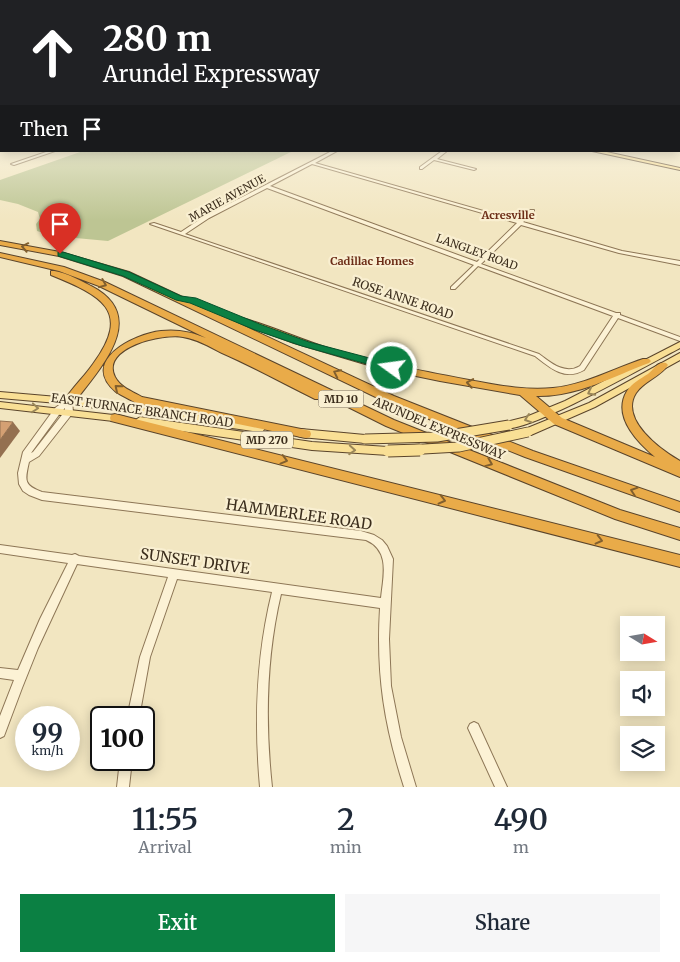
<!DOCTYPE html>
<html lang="en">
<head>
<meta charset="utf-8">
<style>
	body { margin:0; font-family:Merriweather,serif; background:#f6f6f7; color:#1f2937; height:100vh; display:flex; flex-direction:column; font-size:19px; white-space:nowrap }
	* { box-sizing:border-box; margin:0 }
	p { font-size:16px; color:#747a83 }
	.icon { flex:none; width:28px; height:28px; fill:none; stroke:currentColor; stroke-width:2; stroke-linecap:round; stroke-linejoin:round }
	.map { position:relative; height:787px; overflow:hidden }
	.panel { display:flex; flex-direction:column; background:#fff; flex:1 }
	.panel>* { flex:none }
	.top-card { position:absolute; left:0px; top:0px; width:680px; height:152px; box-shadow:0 2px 12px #0003; background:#202124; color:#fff; overflow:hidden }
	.needle { width:32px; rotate:101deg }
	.buttons { position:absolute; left:620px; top:616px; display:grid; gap:10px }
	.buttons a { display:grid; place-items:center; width:45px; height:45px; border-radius:0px; background:#fff; box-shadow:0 2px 12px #0003; font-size:25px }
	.speed { position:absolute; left:15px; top:706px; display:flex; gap:10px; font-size:25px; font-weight:700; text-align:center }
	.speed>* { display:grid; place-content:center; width:65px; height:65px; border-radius:50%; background:#fff; box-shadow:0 2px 12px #0003; line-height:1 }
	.speed small { font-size:12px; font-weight:400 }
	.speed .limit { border:2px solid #111; border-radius:8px; background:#fff; color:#111 }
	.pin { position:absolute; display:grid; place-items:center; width:42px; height:42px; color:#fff; margin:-51px -21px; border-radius:50% 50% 50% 0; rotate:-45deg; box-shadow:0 0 5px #0007 }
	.pin .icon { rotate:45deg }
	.me { position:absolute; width:55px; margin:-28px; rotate:284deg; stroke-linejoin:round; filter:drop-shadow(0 0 4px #0008) }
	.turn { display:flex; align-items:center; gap:18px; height:105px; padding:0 20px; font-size:22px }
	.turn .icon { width:65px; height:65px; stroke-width:2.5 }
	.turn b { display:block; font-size:35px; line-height:42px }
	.then { display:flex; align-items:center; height:48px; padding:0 20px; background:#0003; gap:10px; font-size:19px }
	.eta { display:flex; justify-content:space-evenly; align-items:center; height:85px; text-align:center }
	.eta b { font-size:30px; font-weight:600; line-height:35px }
	.button { display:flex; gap:10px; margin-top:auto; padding:10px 20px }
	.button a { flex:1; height:58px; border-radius:0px; background:#0b8043; color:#fff; font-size:20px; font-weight:600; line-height:58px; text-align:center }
	.button a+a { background:#f6f6f7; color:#1f2937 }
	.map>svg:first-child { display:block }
	.cemetery { fill:#bdc593 }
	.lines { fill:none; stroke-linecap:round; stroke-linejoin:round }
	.minor-casing { stroke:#8d7656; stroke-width:2 }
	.major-casing { stroke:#5a442b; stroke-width:2 }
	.highway-casing { stroke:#5a442b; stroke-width:2 }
	.minor { fill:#fcf2d5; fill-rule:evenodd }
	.major { fill:#f9df95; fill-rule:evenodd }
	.highway { fill:#e9ab49; fill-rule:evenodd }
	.major-bridge-far1-casing { stroke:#5a442b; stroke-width:11; stroke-linecap:butt }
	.major-bridge-casing { stroke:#5a442b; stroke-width:13; stroke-linecap:butt }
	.major-bridge-far1 { stroke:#f9df95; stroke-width:9 }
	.major-bridge { stroke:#f9df95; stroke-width:11 }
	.shaded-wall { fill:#947050 }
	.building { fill:#d4a073; stroke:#947050 }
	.oneway { stroke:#815f2e }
	.oneway2 { stroke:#9a8658 }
	.route { fill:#0b8043; stroke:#07532c }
	.labels { text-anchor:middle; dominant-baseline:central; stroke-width:4.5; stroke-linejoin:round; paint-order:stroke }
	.far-street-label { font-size:11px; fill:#3b2d1c; stroke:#f9efd1 }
	.far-neighbourhood-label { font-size:11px; font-weight:bold; fill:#6c2d17; stroke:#f9efd1 }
	.shield { fill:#f9efd1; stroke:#746752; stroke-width:1 }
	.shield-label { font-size:11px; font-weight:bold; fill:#3b2d1c }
	.street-label { font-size:12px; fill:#3b2d1c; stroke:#f9efd1 }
	.near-street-label { font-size:15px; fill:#3b2d1c; stroke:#f9efd1 }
</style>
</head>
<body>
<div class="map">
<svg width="680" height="787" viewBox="0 0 680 787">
	<rect width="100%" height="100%" fill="#f2e6c1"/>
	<path class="cemetery" d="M83 151H293L108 241 54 236 37 231 36 224 40 219 38 212 18 204 0 200V180Z"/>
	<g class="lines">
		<g class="minor-casing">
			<path id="minor" d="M0 133H1V135H0Z
				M49 151H55L14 165 11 164Z
				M332 151H337L315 163 519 221 530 210H534V212L523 222 622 251 680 261V265L619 253 521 225 481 264 616 313H620V315L680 337V341L618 318 584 370C565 381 550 368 535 356L150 224 154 223 181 232 205 216ZM312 164 517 223 477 262 270 186ZM267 188 474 265 451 287V289H455L478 266 613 316 580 366C565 375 551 363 539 354L185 234 209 218Z
				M442 151H447L437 159 476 169 474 170 434 160 422 169H420V167Z
				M69 398 72 401 73 412 72 414 39 456 29 462C25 480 23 485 42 492L361 531 374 535 382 540 387 546 393 559 389 639 391 686 401 737 416 787H404C384 725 376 674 380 608L281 594C266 658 265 722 272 787H260C254 721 256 657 272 592L177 579 150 657 139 718H127L140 657 168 577 77 564 38 648 22 688 4 736 0 738V716L14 680 0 678V668L18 670 40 619 68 563 0 553V545L72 555 75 554 79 556 381 598C383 577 391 551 366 540L42 500 29 495 23 491 19 484 18 473 23 452 55 408ZM65 408V411L33 452 31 453 61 412Z
				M474 722 478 724 507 787H495L468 728 470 724Z
				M120 760H132L129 787H117Z"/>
		</g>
		<g class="major-casing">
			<path id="major" d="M679 145H680V147H679Z
				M592 151H602L680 168V170Z
				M680 342V348C653 362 528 433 506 428L504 425 506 422 526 417 565 401Z
				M680 353V360L595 407 531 435H525L523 432 525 429 589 403Z
				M0 392 69 398 260 424 263 425 265 428 263 431 260 432 69 404 0 398Z
				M0 402 122 416 125 417 127 419 125 421 122 422 0 408Z
				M140 417 312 442 388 447 391 448 393 451 391 454 388 455 312 450 140 425 137 423 135 421 137 419Z
				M301 429 365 435 368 436 370 439 368 442 365 443 301 437 298 436 296 433 298 430Z"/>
		</g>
		<g class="highway-casing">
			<path id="highway" d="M0 241 60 252 129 272 394 396 533 451 680 502V512L525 457 386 402 123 276 59 256 0 245Z
				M0 253 64 267 105 282 394 420 620 510 680 528V540L615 519 386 426 324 395 323 399H315C284 384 254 367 222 353 210 347 197 339 183 337 164 333 100 347 115 377 120 387 133 392 142 397L306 430 310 431 311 434 310 437 306 438 136 403C130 399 122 396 116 392 79 361 134 334 161 331 177 329 192 332 206 338L99 286 59 271 0 257Z
				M51 271C61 270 82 281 91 286 151 317 99 369 73 404L69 405 64 401C72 388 84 377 93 364 133 310 100 295 51 275Z
				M242 318C271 326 299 339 328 348 375 362 422 371 469 380 497 385 525 391 553 388 584 385 613 369 643 359H649L651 361 649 363C612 377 576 397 536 396L562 418 655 457C637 442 612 416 627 391 632 383 640 379 648 374 654 369 658 361 666 363L668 365C660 377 644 381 636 393 619 420 661 450 680 461V477L554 424 520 395 440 381 382 369 294 343 239 323 238 321 239 319Z
				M115 414 680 555V567L111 421 110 418 111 415Z"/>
		</g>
		<use href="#minor" class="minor"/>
		<use href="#major" class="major"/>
		<use href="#highway" class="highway"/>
		<g class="major-bridge-far1-casing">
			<path id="major-bridge-far1" d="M365 439 437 437 509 425
				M388 451 459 447 528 432"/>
		</g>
		<g class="major-bridge-casing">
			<path id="major-bridge" d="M388 451 420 450"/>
		</g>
		<use href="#major-bridge-far1" class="major-bridge-far1"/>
		<use href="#major-bridge" class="major-bridge"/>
	</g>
	<path class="shaded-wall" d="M13 422 20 431 0 458V440Z"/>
	<path class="building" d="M0 421 13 422 0 440Z"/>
	<defs><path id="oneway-chevron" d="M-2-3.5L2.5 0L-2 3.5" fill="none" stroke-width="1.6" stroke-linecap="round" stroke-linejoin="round" transform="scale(1.25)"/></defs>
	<g class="oneway">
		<use href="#oneway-chevron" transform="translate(25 247) rotate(-169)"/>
		<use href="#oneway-chevron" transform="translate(103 284) rotate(22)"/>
		<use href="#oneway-chevron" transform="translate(337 373) rotate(-154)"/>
		<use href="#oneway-chevron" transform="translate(470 383) rotate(-170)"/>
		<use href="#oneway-chevron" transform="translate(118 388) rotate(-140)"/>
		<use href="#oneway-chevron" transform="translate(284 460) rotate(15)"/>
		<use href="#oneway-chevron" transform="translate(489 463) rotate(22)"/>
		<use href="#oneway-chevron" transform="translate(634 491) rotate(-161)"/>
		<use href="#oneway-chevron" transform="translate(442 500) rotate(14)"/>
		<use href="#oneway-chevron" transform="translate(599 540) rotate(14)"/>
	</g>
	<g class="oneway2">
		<use href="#oneway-chevron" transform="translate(591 392) rotate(153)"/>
		<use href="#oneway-chevron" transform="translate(35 408) rotate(5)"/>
		<use href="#oneway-chevron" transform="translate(528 419) rotate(161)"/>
		<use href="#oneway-chevron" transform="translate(352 450) rotate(4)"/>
	</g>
	<linearGradient id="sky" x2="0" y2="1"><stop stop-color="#8dbad6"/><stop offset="0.5" stop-color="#f9f4e3"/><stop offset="1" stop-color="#f9f4e3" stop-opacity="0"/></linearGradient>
	<rect width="680" height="220" fill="url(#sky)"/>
	<path class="route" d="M58 252H63L129 272 181 296 196 298 262 325 309 342 396 365 397 368 392 371 302 346 255 330 190 303 176 300 123 276 58 256Z"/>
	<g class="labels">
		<g class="far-street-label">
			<text transform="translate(227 198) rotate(-29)">MARIE AVENUE</text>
			<text transform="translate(477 252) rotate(20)">LANGLEY ROAD</text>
		</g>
		<g class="far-neighbourhood-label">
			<text x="508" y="215">Acresville</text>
			<text x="372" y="261">Cadillac Homes</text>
		</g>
		<g class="shield">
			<rect x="318.5" y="390.5" width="45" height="17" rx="4"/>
			<rect x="241" y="431.5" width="52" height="17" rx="4"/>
		</g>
		<g class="shield-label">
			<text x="341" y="399">MD 10</text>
			<text x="267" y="440">MD 270</text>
		</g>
		<g class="street-label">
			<text transform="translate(403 298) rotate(19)">ROSE ANNE ROAD</text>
			<text transform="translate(142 410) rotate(8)">EAST FURNACE BRANCH ROAD</text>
			<text transform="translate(439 428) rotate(23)">ARUNDEL EXPRESSWAY</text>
		</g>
		<g class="near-street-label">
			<text transform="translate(299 514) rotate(8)">HAMMERLEE ROAD</text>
			<text transform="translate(195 561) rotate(8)">SUNSET DRIVE</text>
		</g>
	</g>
</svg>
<div class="buttons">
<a><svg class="needle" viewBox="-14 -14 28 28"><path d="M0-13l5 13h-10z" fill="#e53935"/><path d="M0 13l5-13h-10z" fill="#747a83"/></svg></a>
<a><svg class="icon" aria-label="sound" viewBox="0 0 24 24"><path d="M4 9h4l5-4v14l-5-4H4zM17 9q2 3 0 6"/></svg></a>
<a><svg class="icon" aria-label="layers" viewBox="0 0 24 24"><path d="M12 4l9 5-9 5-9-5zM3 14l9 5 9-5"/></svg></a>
</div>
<div class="speed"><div>99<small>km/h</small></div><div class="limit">100</div></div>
<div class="pin" style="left:60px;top:254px;background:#d93025"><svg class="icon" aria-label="arrive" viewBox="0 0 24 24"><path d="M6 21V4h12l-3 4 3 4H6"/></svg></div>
<svg class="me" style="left:392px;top:368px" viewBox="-20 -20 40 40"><circle r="17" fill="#0b8043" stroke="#fff" stroke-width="3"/><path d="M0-11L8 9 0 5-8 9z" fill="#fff"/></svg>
<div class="top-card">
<div class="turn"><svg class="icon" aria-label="ahead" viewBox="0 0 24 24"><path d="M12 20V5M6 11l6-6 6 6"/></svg><div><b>280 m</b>Arundel Expressway</div></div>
<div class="then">Then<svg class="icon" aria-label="arrive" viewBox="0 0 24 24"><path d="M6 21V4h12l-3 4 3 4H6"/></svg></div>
</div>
</div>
<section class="panel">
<div class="eta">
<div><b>11:55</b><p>Arrival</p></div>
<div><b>2</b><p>min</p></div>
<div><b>490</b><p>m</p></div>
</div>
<div class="button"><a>Exit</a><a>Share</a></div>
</section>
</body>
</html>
